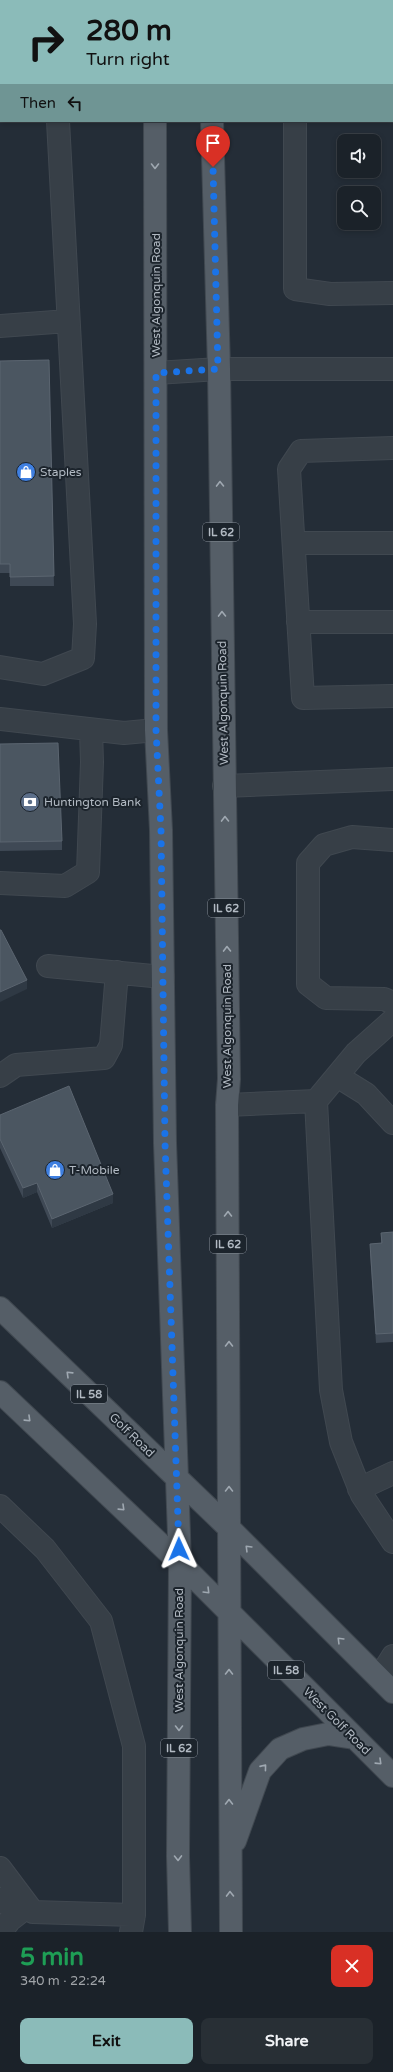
<!DOCTYPE html>
<html lang="en">
<head>
<meta charset="utf-8">
<style>
	body { margin:0; font-family:"Varela Round",sans-serif; background:#282f35; color:#f1f3f6; height:100vh; display:flex; flex-direction:column; font-size:15px; white-space:nowrap }
	* { box-sizing:border-box; margin:0 }
	p { font-size:13px; color:#a0a4a8 }
	.icon { flex:none; width:22px; height:22px; fill:none; stroke:currentColor; stroke-width:2; stroke-linecap:round; stroke-linejoin:round }
	.map { position:relative; height:1932px; overflow:hidden }
	.drawer { display:flex; flex-direction:column; background:#1b2229; flex:1 }
	.drawer>* { flex:none }
	.guide { position:absolute; left:0px; top:0px; width:393px; height:122px; box-shadow:0 2px 6px #0003,0 0 0 1px #393f46; background:#8bbbb9; color:#111; overflow:hidden }
	.tools { position:absolute; left:337px; top:134px; display:grid; gap:8px }
	.tools a { display:grid; place-items:center; width:44px; height:44px; border-radius:8px; background:#1b2229; box-shadow:0 2px 6px #0003,0 0 0 1px #393f46; font-size:20px }
	.pin { position:absolute; display:grid; place-items:center; width:34px; height:34px; color:#fff; margin:-41px -17px; border-radius:50% 50% 50% 0; rotate:-45deg; box-shadow:0 0 4px #0007 }
	.pin .icon { rotate:45deg }
	.me { position:absolute; width:44px; margin:-22px; rotate:359deg; stroke-linejoin:round; filter:drop-shadow(0 0 3px #0008) }
	.turn { display:flex; align-items:center; gap:14px; height:84px; padding:0 20px; font-size:18px }
	.turn .icon { width:52px; height:52px; stroke-width:2.5 }
	.turn b { display:block; font-size:28px; line-height:34px }
	.then { display:flex; align-items:center; height:38px; padding:0 20px; background:#0003; gap:8px; font-size:15px }
	.round { display:grid; place-items:center; flex:none; width:42px; height:42px; border-radius:8px; background:#282f35 }
	.headline { display:flex; align-items:center; justify-content:space-between; height:68px; padding:0 20px }
	h1 { font-size:24px; font-weight:700; line-height:30px; color:#1e9e55 }
	.button { display:flex; gap:8px; margin-top:auto; padding:8px 20px }
	.button a { flex:1; height:46px; border-radius:8px; background:#8bbbb9; color:#111; font-size:16px; font-weight:700; line-height:46px; text-align:center }
	.button a+a { background:#282f35; color:#f1f3f6 }
	.map>svg:first-child { display:block }
	.lines { fill:none; stroke-linecap:round; stroke-linejoin:round }
	.minor-casing { stroke:#404850; stroke-width:24 }
	.major-casing { stroke:#404850; stroke-width:24 }
	.minor { stroke:#373f47; stroke-width:22 }
	.major { stroke:#555e67; stroke-width:22 }
	.wall { fill:#3f4955 }
	.shaded-wall { fill:#2f3944 }
	.building { fill:#4b5661; stroke:#5b6570 }
	.oneway { stroke:#9fa8b1 }
	.route { stroke:#1a73e8; stroke-width:7; stroke-dasharray:0 12.6 }
	.labels { text-anchor:middle; dominant-baseline:central; stroke-width:4; stroke-linejoin:round; paint-order:stroke }
	.shield { fill:#1c242c; stroke:#858d96; stroke-width:1 }
	.shield-label { font-size:11px; font-weight:bold; fill:#b2bac3 }
	.street-label { font-size:12px; fill:#b2bac3; stroke:#1c242c }
	.poi-label { font-size:12px; fill:#b2bac3; stroke:#1c242c; text-anchor:start }
</style>
</head>
<body>
<div class="map">
<svg width="393" height="1932" viewBox="0 0 393 1932">
	<rect width="100%" height="100%" fill="#242d37"/>
	<g class="lines">
		<g class="minor-casing">
			<path id="minor" d="M82 0V1
				M294 0V1
				M0 89H1
				M295 121V289L330 294 393 293
				M0 326 68 321
				M156 373 219 369H393
				M393 448 301 451 289 469 303 698 393 696
				M294 543H393
				M298 622H393
				M0 667 43 674 83 658 85 624 58 121
				M0 719 124 733 156 730
				M224 786 393 779
				M393 840 352 837 324 845 308 863V984L326 998 384 999 393 1003
				M0 883 65 886 88 872 92 762 91 730
				M48 966 163 977
				M0 1076 16 1065 104 1058 111 1045 117 972
				M337 1076 366 1094 393 1123
				M316 1101 331 1390 341 1442 362 1495 393 1542
				M227 1105 316 1101 356 1053 393 1020
				M359 1489 393 1473
				M0 1506 45 1549 101 1621 134 1746V1915L131 1932
				M379 1678 393 1656
				M0 1868 33 1912 134 1915
				M0 1902 16 1890
				M1 1932 10 1920 28 1906"/>
		</g>
		<g class="major-casing">
			<path id="major" d="M154 0V1
				M208 0V1
				M155 121 156 730 161 830 165 1143 180 1563 178 1856 180 1932
				M212 121 219 369 229 1079 227 1105 231 1932
				M0 1308 229 1528 393 1692
				M0 1392 180 1563 393 1776
				M235 1841 260 1771 280 1749 303 1739 328 1734 354 1738"/>
		</g>
		<use href="#minor" class="minor"/>
		<use href="#major" class="major"/>
	</g>
	<path class="wall" d="M0 0 1 1V27H0Z
		M49 360 54 586H10V573H0V361Z
		M0 744 62 841V850L0 851Z
		M0 1115 113 1203 52 1228 37 1192 23 1198 0 1148Z
		M393 1232V1342L376 1343 370 1253V1244L381 1243V1233Z"/>
	<path class="shaded-wall" d="M27 980V989L0 1002V992Z
		M37 1183V1192L23 1198V1188Z
		M113 1194V1203L52 1228V1219Z"/>
	<path class="building" d="M0 0H34V1H1V18H0Z
		M49 360 54 576 10 577V564H0V361Z
		M58 743 62 841 0 842V744Z
		M0 930H1L27 980 0 992Z
		M69 1086 113 1194 52 1219 37 1183 23 1188 0 1139V1115Z
		M393 1232V1333L376 1334 370 1244 382 1243 381 1233Z"/>
	<defs><path id="oneway-chevron" d="M-2-3.5L2.5 0L-2 3.5" fill="none" stroke-width="1.6" stroke-linecap="round" stroke-linejoin="round"/></defs>
	<g class="oneway">
		<use href="#oneway-chevron" transform="translate(155 166) rotate(90)"/>
		<use href="#oneway-chevron" transform="translate(220 484) rotate(-91)"/>
		<use href="#oneway-chevron" transform="translate(222 614) rotate(-91)"/>
		<use href="#oneway-chevron" transform="translate(225 819) rotate(-91)"/>
		<use href="#oneway-chevron" transform="translate(227 949) rotate(-91)"/>
		<use href="#oneway-chevron" transform="translate(228 1214) rotate(-90)"/>
		<use href="#oneway-chevron" transform="translate(229 1344) rotate(-90)"/>
		<use href="#oneway-chevron" transform="translate(69 1374) rotate(-136)"/>
		<use href="#oneway-chevron" transform="translate(28 1419) rotate(44)"/>
		<use href="#oneway-chevron" transform="translate(229 1489) rotate(-90)"/>
		<use href="#oneway-chevron" transform="translate(122 1508) rotate(44)"/>
		<use href="#oneway-chevron" transform="translate(248 1548) rotate(-135)"/>
		<use href="#oneway-chevron" transform="translate(207 1591) rotate(45)"/>
		<use href="#oneway-chevron" transform="translate(340 1640) rotate(-135)"/>
		<use href="#oneway-chevron" transform="translate(229 1672) rotate(-90)"/>
		<use href="#oneway-chevron" transform="translate(179 1728) rotate(90)"/>
		<use href="#oneway-chevron" transform="translate(379 1762) rotate(44)"/>
		<use href="#oneway-chevron" transform="translate(264 1767) rotate(-51)"/>
		<use href="#oneway-chevron" transform="translate(229 1802) rotate(-90)"/>
		<use href="#oneway-chevron" transform="translate(178 1858) rotate(89)"/>
		<use href="#oneway-chevron" transform="translate(230 1894) rotate(-91)"/>
	</g>
	<g class="lines">
		<path class="route" d="M179 1549 165 1143 161 830 156 730V373L218 369 213 167"/>
	</g>
	<defs>
		<g id="shop-disc" transform="scale(1)"><circle r="9.5" fill="#3f7fe0" stroke="#1c242c"/><path d="M-5-2.5h2.3a2.7 3.5 0 0 1 5.4 0H5L5.5 6h-11ZM-1.5-2.5h3a1.5 2.3 0 0 0-3 0Z" fill="#fff"/></g>
		<g id="bank-disc" transform="scale(1)"><circle r="9.5" fill="#5c6f8a" stroke="#1c242c"/><path d="M-6-4H6V4H-6ZM0-2.3a2.3 2.3 0 1 0 0 4.6a2.3 2.3 0 1 0 0-4.6Z" fill="#fff"/></g>
	</defs>
	<g fill-rule="evenodd">
		<use href="#shop-disc" x="26" y="472"/>
		<use href="#bank-disc" x="30" y="802"/>
		<use href="#shop-disc" x="55" y="1170"/>
	</g>
	<g class="labels">
		<g class="shield">
			<rect x="203" y="523" width="36" height="18" rx="3"/>
			<rect x="208" y="899" width="36" height="18" rx="3"/>
			<rect x="210" y="1235" width="36" height="18" rx="3"/>
			<rect x="71" y="1385" width="36" height="18" rx="3"/>
			<rect x="268" y="1661" width="36" height="18" rx="3"/>
			<rect x="161" y="1739" width="36" height="18" rx="3"/>
		</g>
		<g class="shield-label">
			<text x="221" y="532">IL 62</text>
			<text x="226" y="908">IL 62</text>
			<text x="228" y="1244">IL 62</text>
			<text x="89" y="1394">IL 58</text>
			<text x="286" y="1670">IL 58</text>
			<text x="179" y="1748">IL 62</text>
		</g>
		<g class="street-label">
			<text transform="translate(156 295) rotate(-90)">West Algonquin Road</text>
			<text transform="translate(223 703) rotate(-91)">West Algonquin Road</text>
			<text transform="translate(227 1026) rotate(-90)">West Algonquin Road</text>
			<text transform="translate(132 1435) rotate(44)">Golf Road</text>
			<text transform="translate(179 1650) rotate(-90)">West Algonquin Road</text>
			<text transform="translate(337 1721) rotate(45)">West Golf Road</text>
		</g>
		<g class="poi-label">
			<text x="40" y="472">Staples</text>
			<text x="44" y="802">Huntington Bank</text>
			<text x="69" y="1170">T-Mobile</text>
		</g>
	</g>
</svg>
<div class="tools">
<a><svg class="icon" aria-label="sound" viewBox="0 0 24 24"><path d="M4 9h4l5-4v14l-5-4H4zM17 9q2 3 0 6"/></svg></a>
<a><svg class="icon" aria-label="search" viewBox="0 0 24 24"><circle cx="10" cy="10" r="6"/><path d="M15 15l6 6"/></svg></a>
</div>
<div class="pin" style="left:213px;top:167px;background:#d93025"><svg class="icon" aria-label="arrive" viewBox="0 0 24 24"><path d="M6 21V4h12l-3 4 3 4H6"/></svg></div>
<svg class="me" style="left:179px;top:1549px" viewBox="-20 -20 40 40"><path d="M0-17L14 15 0 8-14 15z" fill="#1a73e8" stroke="#fff" stroke-width="4"/></svg>
<div class="guide">
<div class="turn"><svg class="icon" aria-label="right" viewBox="0 0 24 24"><path d="M7 20v-9h11M14 6l5 5-5 5"/></svg><div><b>280 m</b>Turn right</div></div>
<div class="then">Then<svg class="icon" aria-label="left" viewBox="0 0 24 24"><path d="M17 20v-9H6M10 6l-5 5 5 5"/></svg></div>
</div>
</div>
<section class="drawer">
<div class="headline"><div><h1>5 min</h1><p>340 m · 22:24</p></div><a class="round" style="background:#d93025;color:#fff"><svg class="icon" aria-label="close" viewBox="0 0 24 24"><path d="M6 6l12 12M18 6L6 18"/></svg></a></div>
<div class="button"><a>Exit</a><a>Share</a></div>
</section>
</body>
</html>
